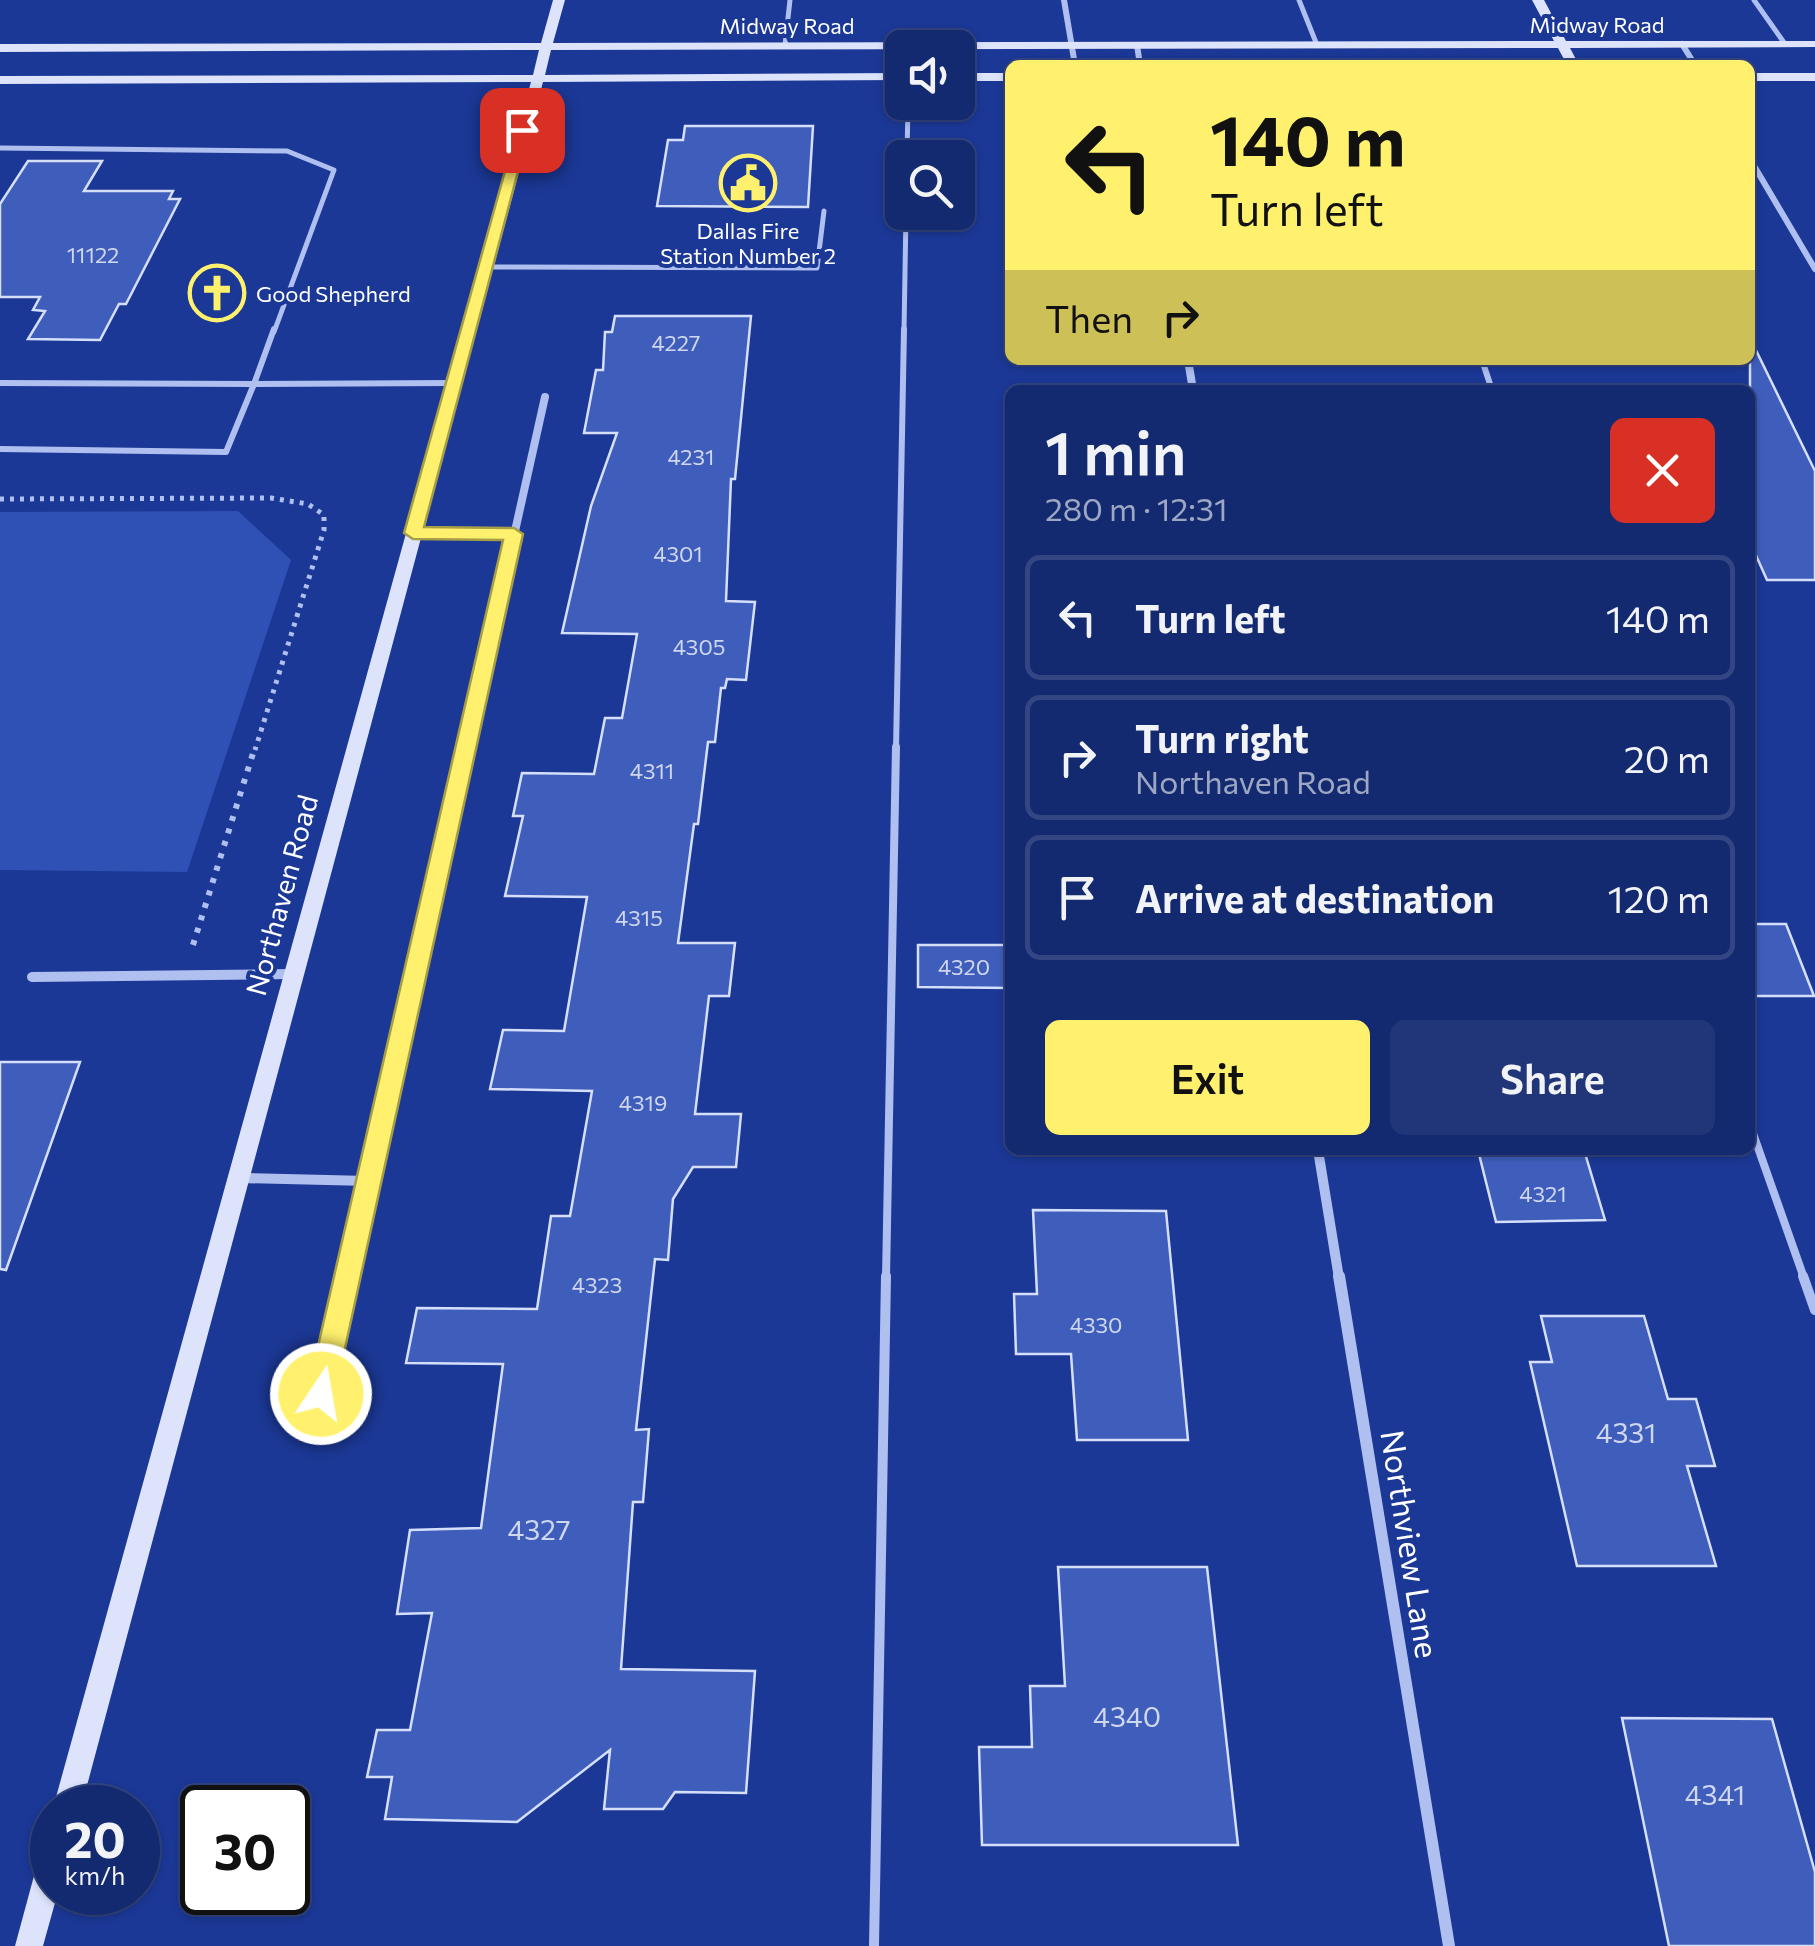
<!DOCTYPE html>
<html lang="en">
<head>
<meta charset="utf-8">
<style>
	body { margin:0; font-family:Commissioner,sans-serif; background:#213678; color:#f1f3f6; height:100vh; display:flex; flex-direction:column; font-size:38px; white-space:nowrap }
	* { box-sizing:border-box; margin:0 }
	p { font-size:32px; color:#9da7c3 }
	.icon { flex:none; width:55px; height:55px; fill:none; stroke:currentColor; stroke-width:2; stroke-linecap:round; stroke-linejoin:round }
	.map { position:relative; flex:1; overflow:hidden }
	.drawer { position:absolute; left:1005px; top:385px; width:750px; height:770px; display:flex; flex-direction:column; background:#142a70; border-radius:15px; box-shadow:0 2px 8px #0004,0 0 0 2px #334683 }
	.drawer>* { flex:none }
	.guide { position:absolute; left:1005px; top:60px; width:750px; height:305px; border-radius:15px; box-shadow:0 2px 8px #0004,0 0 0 2px #334683; background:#fff16d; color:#111; overflow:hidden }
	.tools { position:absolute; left:885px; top:30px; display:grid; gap:20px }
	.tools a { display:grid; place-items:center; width:90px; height:90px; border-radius:15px; background:#142a70; box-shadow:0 2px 8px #0004,0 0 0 2px #334683; font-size:50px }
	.speed { position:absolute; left:30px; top:1785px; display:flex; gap:20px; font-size:50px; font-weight:700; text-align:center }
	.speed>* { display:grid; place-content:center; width:130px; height:130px; border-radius:50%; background:#142a70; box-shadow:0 2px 8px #0004,0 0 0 2px #334683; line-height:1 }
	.speed small { font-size:25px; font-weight:400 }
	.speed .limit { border:5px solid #111; border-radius:15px; background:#fff; color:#111 }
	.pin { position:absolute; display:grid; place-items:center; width:85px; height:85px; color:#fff; margin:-42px; border-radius:20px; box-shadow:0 5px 15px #0006 }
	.me { position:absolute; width:110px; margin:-55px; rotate:12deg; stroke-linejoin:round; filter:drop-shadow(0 0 8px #0008) }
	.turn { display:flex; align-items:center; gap:35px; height:210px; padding:0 40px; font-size:45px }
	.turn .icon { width:130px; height:130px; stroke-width:2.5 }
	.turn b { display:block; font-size:70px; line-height:85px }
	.then { display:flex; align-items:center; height:95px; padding:0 40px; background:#0003; gap:20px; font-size:38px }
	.round { display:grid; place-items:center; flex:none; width:105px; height:105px; border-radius:15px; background:#213678 }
	.head { display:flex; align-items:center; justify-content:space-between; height:170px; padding:0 40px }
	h1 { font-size:60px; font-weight:600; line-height:75px }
	.button { display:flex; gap:20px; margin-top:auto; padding:20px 40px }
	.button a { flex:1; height:115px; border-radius:15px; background:#fff16d; color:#111; font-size:40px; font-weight:600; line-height:115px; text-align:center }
	.button a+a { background:#213678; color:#f1f3f6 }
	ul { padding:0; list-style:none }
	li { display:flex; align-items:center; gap:30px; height:125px; margin:0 20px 15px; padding:0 20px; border:5px solid #334683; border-radius:15px }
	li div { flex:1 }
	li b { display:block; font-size:38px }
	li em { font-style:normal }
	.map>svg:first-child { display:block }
	.green { fill:#2f50b4 }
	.building { fill:#3f5ebc; stroke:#d5dffb; stroke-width:2.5 }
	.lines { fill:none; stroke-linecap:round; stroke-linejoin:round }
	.path-far1 { stroke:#aebff0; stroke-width:5; stroke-dasharray:4 6; stroke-linecap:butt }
	.path { stroke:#aebff0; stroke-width:6; stroke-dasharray:5 8; stroke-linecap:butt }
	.lane-far3 { stroke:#aebff0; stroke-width:5 }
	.lane-far2 { stroke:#aebff0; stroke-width:6 }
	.lane-far1 { stroke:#aebff0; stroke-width:8 }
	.lane { stroke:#aebff0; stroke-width:10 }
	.street-far3 { stroke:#aebff0; stroke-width:6 }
	.street-far2 { stroke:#aebff0; stroke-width:8 }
	.street-far1 { stroke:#aebff0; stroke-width:10 }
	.street { stroke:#aebff0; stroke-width:12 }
	.secondary { fill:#dce3fb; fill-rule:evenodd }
	.route { fill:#fff16d; stroke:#a69d47; stroke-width:2.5 }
	.labels { text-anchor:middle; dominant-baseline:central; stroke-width:8; stroke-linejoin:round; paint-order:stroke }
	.far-street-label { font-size:22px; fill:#fff; stroke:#1b3896 }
	.far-poi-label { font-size:22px; fill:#fff; stroke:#1b3896 }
	.number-label { font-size:22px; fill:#cfd7ee }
	.street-label { font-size:28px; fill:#fff; stroke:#1b3896 }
	.near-number-label { font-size:28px; fill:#cfd7ee }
	.near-street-label { font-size:32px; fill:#fff; stroke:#1b3896 }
</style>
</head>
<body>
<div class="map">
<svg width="1815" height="1946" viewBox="0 0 1815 1946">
	<rect width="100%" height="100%" fill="#1b3896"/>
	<path class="green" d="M238 511 291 560 187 872 0 870V512Z"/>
	<path class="building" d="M685 126H813L808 207 657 206 668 140H683Z
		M28 161H102L84 191H173L169 199H180L126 304H119L100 340 28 339 45 311 33 310 40 297H0V204Z
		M615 316H751L735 479H731L726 601 755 602 746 680 727 679 725 688H721L715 742H708L698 824H694L678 943H735L729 996H709L695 1114H741L736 1167H693L673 1199 668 1260 655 1259 636 1430 649 1429 643 1502H633L621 1669 755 1671 746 1793 675 1792 663 1809H604L610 1750 517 1822 385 1819 392 1777H367L377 1730H410L432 1613 397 1614 410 1530 481 1528 503 1364 406 1363 417 1308 537 1309 551 1216H570L592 1091 490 1089 503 1030 564 1031 587 897 505 896 523 816H513L522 773 594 774 605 718H622L637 634 562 633 591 506 617 433H584L596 370H603L605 332H612Z
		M1750 338 1815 471V580H1767L1750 542Z
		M1750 924H1786L1814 996H1750Z
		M918 945H1010V988L918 987Z
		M0 1062H80L6 1270 0 1269Z
		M1478 1150H1584L1605 1220 1496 1222Z
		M1033 1210 1166 1211 1188 1440H1077L1071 1354H1016L1014 1294H1037Z
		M1541 1316H1644L1668 1399H1696L1715 1466H1687L1716 1566H1577L1530 1362H1552Z
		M1058 1567H1207L1238 1845H982L979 1747H1032L1030 1686H1065Z
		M1622 1718 1772 1719 1815 1872V1946H1669Z"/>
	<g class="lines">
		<path class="path-far1" d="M0 499 271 498 308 504 324 515V530L255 750"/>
		<path class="path" d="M193 945 255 747"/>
		<path class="lane-far3" d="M1299 0 1317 45
			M1754 0 1785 44
			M785 45 790 0
			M0 148 287 151 334 170 274 332
			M907 158 908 102
			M485 267 817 268 824 211
			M904 332 906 212"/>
		<path class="lane-far2" d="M274 329 254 384 453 383
			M1482 360 1492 390
			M0 383 254 384 226 452 0 449
			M896 750 904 329"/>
		<path class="lane-far1" d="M1750 1125 1804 1278
			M886 1278 896 747"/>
		<path class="lane" d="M1803 1276 1815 1310
			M874 1946 886 1276"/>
		<path class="street-far3" d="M1064 0 1075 65
			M1682 44 1695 65
			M1137 45 1140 65
			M1750 159 1815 269"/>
		<path class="street-far2" d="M1188 360 1193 390
			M413 533 513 534
			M466 750 545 397"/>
		<path class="street-far1" d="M32 977 293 974
			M1318 1150 1339 1278
			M240 1178 368 1181
			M347 1278 466 747"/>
		<path class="street" d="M1339 1276 1449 1946
			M321 1395 348 1276"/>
		<path class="secondary" d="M553 0H565L553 43 1554 41 1532 0H1544L1566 41H1815V47L1570 48 1579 65H1567L1558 48 551 50 545 75 902 73V80L543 82 81 1808H53L531 82 0 84V76L533 75 539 50 0 52V44L541 43Z
			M958 73H1010V81H958Z
			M1750 73H1815V81H1750Z
			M52 1847V1892H58L43 1946H15L38 1861 42 1851Z"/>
	</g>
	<path class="route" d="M517 128 529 130 424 527 514 528 523 534 335 1394 331 1403 321 1407 311 1403 307 1394 503 540 413 539 404 533Z"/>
	<defs>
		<g id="civic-ring" transform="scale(2.875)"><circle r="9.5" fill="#1b3896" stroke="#fff16d" stroke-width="1.5"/><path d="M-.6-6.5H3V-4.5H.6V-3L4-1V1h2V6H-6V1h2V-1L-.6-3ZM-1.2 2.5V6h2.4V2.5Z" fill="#fff16d"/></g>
		<g id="church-ring" transform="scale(2.875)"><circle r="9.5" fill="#1b3896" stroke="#fff16d" stroke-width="1.5"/><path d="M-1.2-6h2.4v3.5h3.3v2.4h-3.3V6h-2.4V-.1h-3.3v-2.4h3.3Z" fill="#fff16d"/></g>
	</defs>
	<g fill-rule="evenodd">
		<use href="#civic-ring" x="748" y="183"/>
		<use href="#church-ring" x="217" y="293"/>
	</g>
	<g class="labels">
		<g class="far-street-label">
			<text x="1597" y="24">Midway Road</text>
			<text x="787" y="25">Midway Road</text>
		</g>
		<g class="far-poi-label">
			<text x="748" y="230">Dallas Fire<tspan x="748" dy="25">Station Number 2</tspan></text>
			<text x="256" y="293" text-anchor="start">Good Shepherd</text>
		</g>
		<g class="number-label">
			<text x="93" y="254">11122</text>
			<text x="676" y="342">4227</text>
			<text x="691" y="456">4231</text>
			<text x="678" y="553">4301</text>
			<text x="699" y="646">4305</text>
			<text x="652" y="770">4311</text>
			<text x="639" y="917">4315</text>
			<text x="964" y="966">4320</text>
			<text x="643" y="1102">4319</text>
			<text x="1543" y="1193">4321</text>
			<text x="597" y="1284">4323</text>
			<text x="1096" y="1324">4330</text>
		</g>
		<g class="street-label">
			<text transform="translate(281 895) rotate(-75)">Northaven Road</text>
		</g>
		<g class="near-number-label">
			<text x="1626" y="1432">4331</text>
			<text x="539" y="1529">4327</text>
			<text x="1127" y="1716">4340</text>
			<text x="1715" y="1794">4341</text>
		</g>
		<g class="near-street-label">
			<text transform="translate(1411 1544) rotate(81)">Northview Lane</text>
		</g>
	</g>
</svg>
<div class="tools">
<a><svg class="icon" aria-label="sound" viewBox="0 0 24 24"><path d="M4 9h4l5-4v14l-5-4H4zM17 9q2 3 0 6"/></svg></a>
<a><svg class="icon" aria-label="search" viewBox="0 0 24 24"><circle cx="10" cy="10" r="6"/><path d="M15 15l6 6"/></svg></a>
</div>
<div class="speed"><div>20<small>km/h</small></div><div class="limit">30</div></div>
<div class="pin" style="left:522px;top:130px;background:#d93025"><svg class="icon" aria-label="arrive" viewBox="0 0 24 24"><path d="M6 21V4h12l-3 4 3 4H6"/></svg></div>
<svg class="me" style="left:321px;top:1394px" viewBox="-20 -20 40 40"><circle r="17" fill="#fff16d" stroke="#fff" stroke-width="3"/><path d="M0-11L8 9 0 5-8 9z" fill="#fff"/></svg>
<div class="guide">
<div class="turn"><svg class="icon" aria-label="left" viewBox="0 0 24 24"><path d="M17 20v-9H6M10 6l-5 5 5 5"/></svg><div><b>140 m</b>Turn left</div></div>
<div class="then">Then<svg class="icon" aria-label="right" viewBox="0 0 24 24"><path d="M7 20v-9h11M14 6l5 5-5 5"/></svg></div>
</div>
<section class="drawer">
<div class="head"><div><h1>1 min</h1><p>280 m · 12:31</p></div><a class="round" style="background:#d93025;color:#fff"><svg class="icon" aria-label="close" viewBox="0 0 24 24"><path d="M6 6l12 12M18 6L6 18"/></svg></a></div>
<ul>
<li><svg class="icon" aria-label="left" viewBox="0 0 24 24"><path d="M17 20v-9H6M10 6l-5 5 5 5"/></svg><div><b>Turn left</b></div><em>140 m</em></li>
<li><svg class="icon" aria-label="right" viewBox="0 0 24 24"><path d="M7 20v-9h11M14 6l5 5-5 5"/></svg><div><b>Turn right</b><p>Northaven Road</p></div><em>20 m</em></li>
<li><svg class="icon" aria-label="arrive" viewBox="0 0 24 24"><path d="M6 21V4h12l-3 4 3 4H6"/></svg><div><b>Arrive at destination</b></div><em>120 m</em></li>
</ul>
<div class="button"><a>Exit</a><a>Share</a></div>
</section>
</div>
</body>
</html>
